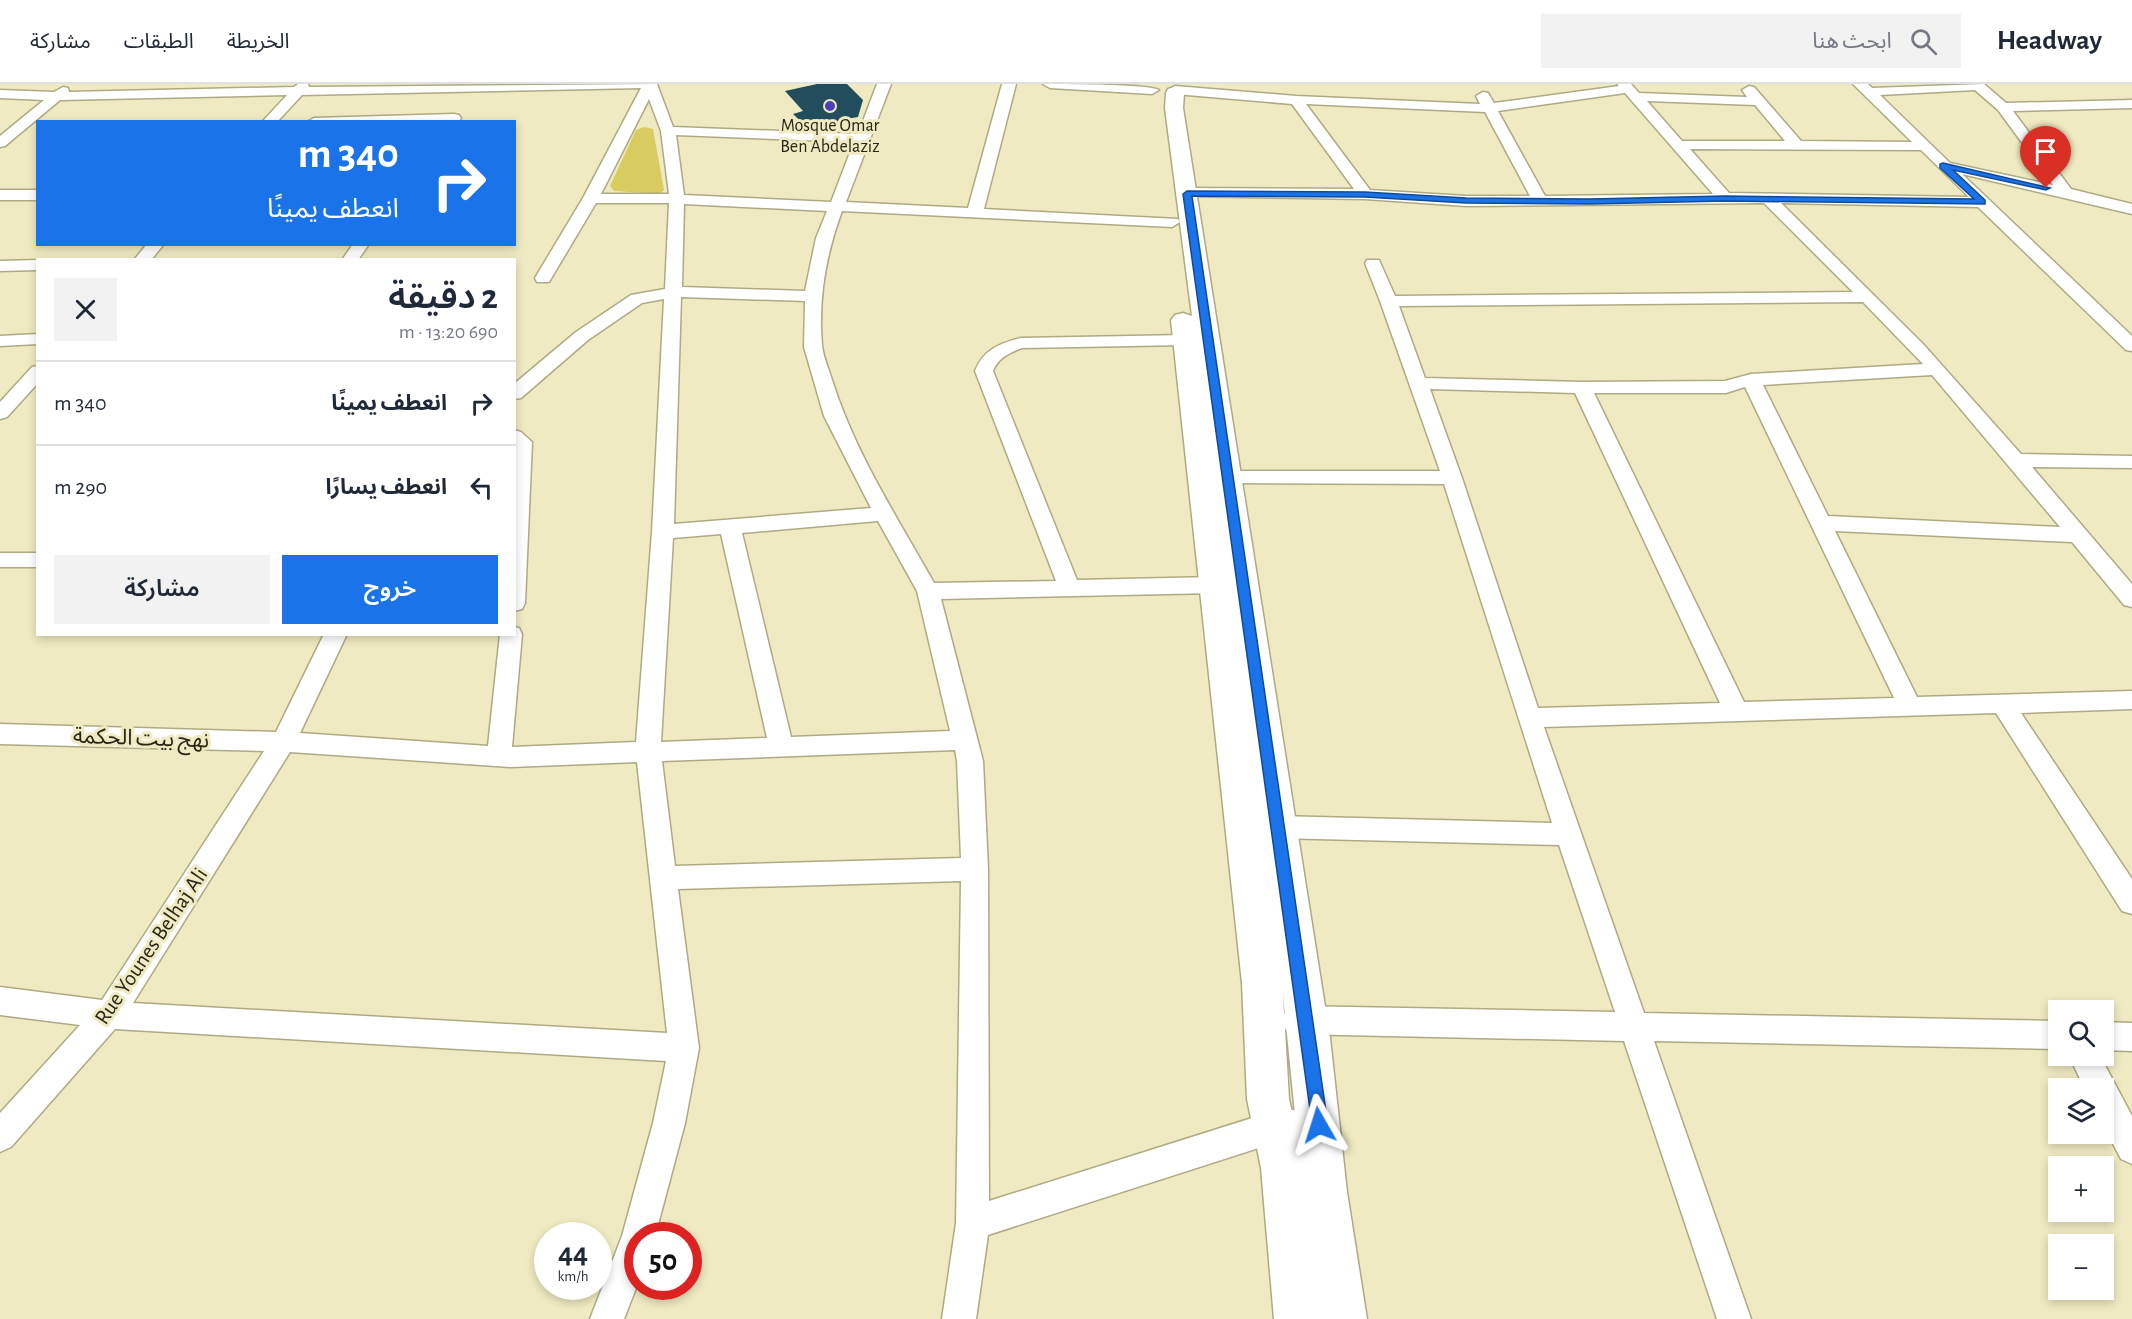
<!DOCTYPE html>
<html lang="ar">
<head>
<meta charset="utf-8">
<style>
	body { margin:0; font-family:"Alegreya Sans","Noto Sans Arabic",sans-serif; background:#f2f2f3; color:#1f2937; direction:rtl; height:100vh; display:flex; flex-direction:column; font-size:22px; white-space:nowrap }
	* { box-sizing:border-box; margin:0 }
	p { font-size:20px; color:#747a83 }
	.icon { flex:none; width:33px; height:33px; fill:none; stroke:currentColor; stroke-width:2; stroke-linecap:round; stroke-linejoin:round }
	.map { position:relative; flex:1; overflow:hidden; direction:ltr }
	.panel { position:absolute; left:36px; top:174px; width:480px; height:378px; display:flex; flex-direction:column; background:#fff; border-radius:0px; box-shadow:0 3px 9px #0003; direction:rtl }
	.panel>* { flex:none }
	.hud { position:absolute; left:36px; top:36px; width:480px; height:126px; border-radius:0px; box-shadow:0 3px 9px #0003; direction:rtl; background:#1a73e8; color:#fff; overflow:hidden }
	.buttons { position:absolute; left:2048px; top:916px; display:grid; gap:12px }
	.buttons a { display:grid; place-items:center; width:66px; height:66px; border-radius:0px; background:#fff; box-shadow:0 3px 9px #0003; font-size:30px }
	.speed { position:absolute; left:534px; top:1138px; display:flex; gap:12px; font-size:30px; font-weight:700; text-align:center }
	.speed>* { display:grid; place-content:center; width:78px; height:78px; border-radius:50%; background:#fff; box-shadow:0 3px 9px #0003; line-height:1 }
	.speed small { font-size:15px; font-weight:400 }
	.speed .limit { border:9px solid #d22; background:#fff; color:#111 }
	.pin { position:absolute; display:grid; place-items:center; width:51px; height:51px; color:#fff; margin:-62px -26px; border-radius:50% 50% 50% 0; rotate:-45deg; box-shadow:0 0 6px #0007 }
	.pin .icon { rotate:45deg }
	.me { position:absolute; width:66px; margin:-33px; rotate:354deg; stroke-linejoin:round; filter:drop-shadow(0 0 4px #0008) }
	.turn { display:flex; align-items:center; gap:21px; height:126px; padding:0 18px; font-size:27px }
	.turn .icon { width:78px; height:78px; stroke-width:2.5 }
	.turn b { display:block; font-size:42px; line-height:51px }
	.round { display:grid; place-items:center; flex:none; width:63px; height:63px; border-radius:0px; background:#f2f2f3 }
	.overview { display:flex; align-items:center; justify-content:space-between; height:102px; padding:0 18px }
	h1 { font-size:36px; font-weight:600; line-height:45px }
	.primary-button { display:flex; gap:12px; margin-top:auto; padding:12px 18px }
	.primary-button a { flex:1; height:69px; border-radius:0px; background:#1a73e8; color:#fff; font-size:24px; font-weight:600; line-height:69px; text-align:center }
	.primary-button a+a { background:#f2f2f3; color:#1f2937 }
	ul { padding:0; list-style:none }
	li { display:flex; align-items:center; gap:18px; height:84px; padding:0 18px; border-top:2px solid #e0e1e3 }
	li div { flex:1 }
	li b { display:block; font-size:22px }
	li em { font-style:normal }
	header { display:flex; align-items:center; gap:36px; box-sizing:border-box; height:84px; padding:0 30px; background:#fff; border-bottom:2px solid #e0e1e3 }
	header strong { font-size:28px }
	nav { display:flex; gap:33px; margin-inline-start:auto; font-size:21px }
	.search { width:420px; height:54px; background:#f2f2f3; display:flex; align-items:center; gap:15px; box-sizing:border-box; padding:0 21px; border-radius:0px; color:#747a83; font-size:22px }
	.map>svg:first-child { display:block }
	.green { fill:#d8cb60 }
	.building { fill:#224d5c }
	.lines { fill:none; stroke-linecap:round; stroke-linejoin:round }
	.street-casing { stroke:#aeaa83; stroke-width:3 }
	.secondary-casing { stroke:#aeaa83; stroke-width:3 }
	.street { fill:#fff; fill-rule:evenodd }
	.secondary { fill:#fff; fill-rule:evenodd }
	.route { fill:#1a73e8; stroke:#114b97; stroke-width:1.5 }
	.poi-dot { fill:#4f3fb6; stroke:#efeac1; stroke-width:2 }
	.labels { text-anchor:middle; dominant-baseline:central; stroke-width:6; stroke-linejoin:round; paint-order:stroke }
	.far-poi-label { font-size:18px; fill:#282717; stroke:#efeac1 }
	.street-label { font-size:22px; fill:#282717; stroke:#efeac1 }
</style>
</head>
<body>
<header>
<strong>Headway</strong>
<div class="search"><svg class="icon" aria-label="search" viewBox="0 0 24 24"><circle cx="10" cy="10" r="6"/><path d="M15 15l6 6"/></svg>ابحث هنا</div>
<nav><a>الخريطة</a><a>الطبقات</a><a>مشاركة</a></nav>
</header>
<div class="map">
<svg width="2132" height="1235" viewBox="0 0 2132 1235">
	<rect width="100%" height="100%" fill="#efeac1"/>
	<path class="green" d="M644 43 653 45 664 106 659 110 614 107 610 102 636 46Z"/>
	<path class="building" d="M817 0H847L863 16 858 33 840 36 832 43 810 46 793 30 803 27 785 7Z"/>
	<g class="lines">
		<g class="street-casing">
			<path id="street" d="M298 0H308L309 3 657 0 673 43 858 50 877 0H891L846 118 968 124 1002 0H1016L984 125 1178 135 1180 138 1172 143 842 127C826 170 818 215 822 261 823 273 829 285 832 296 855 369 897 433 934 499L1056 497 975 287C983 266 1000 259 1021 254L1185 251 1191 252 1194 256 1191 260 1185 261 1022 264C1009 269 998 274 993 287L1077 496 1215 493 1223 496 1226 501 1223 506 1215 509 941 515 983 677 988 785 989 1117 1274 1027 1319 1025 1330 1030 1335 1041 1330 1052 1319 1057 1274 1059 988 1151 976 1235H942L956 1139 961 797 678 805 699 964 685 1039 655 1152H638V1199L624 1235H590L622 1152 653 1039 666 977 115 945 11 1063 0 1068V1029L80 941 0 931V903L102 916 264 667 0 660V640L276 648 324 550H347L300 649 488 662 500 550H514V543L519 544 522 550 512 663 636 658 652 448 664 215 642 219 588 256 521 314 514 315V300L576 248 631 211 665 205 669 119H596L549 198H537L535 194 583 114 641 4 302 11 277 38H262L287 11 60 16 5 62 0 63V52L44 16 0 14V6L54 8 63 3 68 4 69 8 294 3ZM649 15 661 47 669 110H601ZM676 51 854 58 831 118 684 111ZM684 120 827 127 816 154 805 207 682 203ZM681 213 805 217 804 263 824 332 871 424 674 440ZM878 437 917 507 950 647 791 653 742 449ZM721 450 767 654 661 658 673 454ZM955 666 957 677 961 774 675 782 662 677ZM290 668 511 683 637 678 667 949 133 919Z
				M1043 0C1063 0 1148 0 1159 6L1152 10 1050 4Z
				M1617 0H1631L1639 9 1747 13 1742 6 1749 2 1754 3 1801 57 1912 58 1853 0H1868L1872 4 1984 0 2006 19 2132 16V24L2013 27 2071 105 2132 120V130L1962 90 2132 252V267L2126 266 1978 123 1781 119 1923 260 2021 370 2132 372V384L2032 383 2132 500V523L2124 521 2072 458 1835 447 1917 613 2132 607V625L2021 629 2132 795V830L2122 827 1996 629 1544 643 1644 929 2058 937V965L1654 957 1751 1235H1717L1624 957 1296 950 1286 946 1281 936 1286 926 1296 922 1615 928 1559 761 1277 754 1268 751 1264 743 1268 735 1277 732 1552 739 1444 400 1227 399 1220 398 1217 393 1220 388 1227 387H1440L1380 217 1365 179 1367 176H1379L1395 212 1853 208 1764 119 1466 122 1365 115 1182 112 1179 109 1187 104 1354 105 1292 20 1175 10 1168 6 1175 2 1296 12 1480 20 1476 12 1483 8 1488 9 1494 19 1619 2ZM1975 6 1998 26 2053 101 1950 79 1880 11ZM1625 9 1713 110 1545 112 1498 27ZM1647 17 1755 21 1785 57H1682ZM1306 20 1485 28 1530 112H1466L1370 106ZM1690 65 1921 66 1969 113 1729 109ZM1863 218 1923 280 1751 290 1725 297 1582 298 1425 294 1399 222ZM1932 291 2060 443 1828 432 1763 301ZM1745 303 1894 614 1744 618 1594 309H1726ZM1430 305 1575 309 1720 619 1538 624 1462 394Z
				M454 30 459 31 461 34 459 37 307 38 314 34Z
				M0 106H38V116H0Z
				M147 160H164L151 176H134Z
				M353 160H369L358 176H342Z
				M38 176V186L0 187V177Z
				M38 250V260L0 262V252Z
				M38 282V299L7 333 0 335V318L32 283Z
				M514 346 521 348 532 358 525 519 522 525 514 527Z
				M0 469H38V483H0Z
				M2103 938 2132 939V967L2103 966Z
				M2069 972H2100L2132 1032V1080L2121 1075 2103 1041V1005H2085Z"/>
		</g>
		<g class="secondary-casing">
			<path id="secondary" d="M1175 3 1182 5 1184 9 1183 24 1330 954 1347 1108 1367 1235H1274L1261 1084 1247 1015 1242 899 1171 236 1175 231 1183 229 1192 232 1165 24 1166 9 1168 5ZM1283 910 1297 1050 1289 1015Z"/>
		</g>
		<use href="#street" class="street"/>
		<use href="#secondary" class="secondary"/>
	</g>
	<path class="route" d="M1943 79 2050 104 2046 106 1953 86 1985 116V120L1725 117 1590 120 1466 119 1365 113 1192 112 1328 1041 1325 1047 1319 1050 1313 1047 1183 110 1187 107 1365 108 1466 114 1590 115 1725 112 1974 115 1940 84V80Z"/>
	<circle class="poi-dot" cx="830" cy="22" r="6"/>
	<g class="labels">
		<g class="far-poi-label">
			<text x="830" y="42">Mosque Omar<tspan x="830" dy="21">Ben Abdelaziz</tspan></text>
		</g>
		<g class="street-label">
			<text transform="translate(141 654) rotate(2)">نهج بيت الحكمة</text>
			<text transform="translate(151 862) rotate(-56)">Rue Younes Belhaj Ali</text>
		</g>
	</g>
</svg>
<div class="buttons">
<a><svg class="icon" aria-label="search" viewBox="0 0 24 24"><circle cx="10" cy="10" r="6"/><path d="M15 15l6 6"/></svg></a>
<a><svg class="icon" aria-label="layers" viewBox="0 0 24 24"><path d="M12 4l9 5-9 5-9-5zM3 14l9 5 9-5"/></svg></a>
<a>+</a>
<a>−</a>
</div>
<div class="speed"><div>44<small>km/h</small></div><div class="limit">50</div></div>
<div class="pin" style="left:2046px;top:104px;background:#d93025"><svg class="icon" aria-label="arrive" viewBox="0 0 24 24"><path d="M6 21V4h12l-3 4 3 4H6"/></svg></div>
<svg class="me" style="left:1319px;top:1041px" viewBox="-20 -20 40 40"><path d="M0-17L14 15 0 8-14 15z" fill="#1a73e8" stroke="#fff" stroke-width="4"/></svg>
<div class="hud">
<div class="turn"><svg class="icon" aria-label="right" viewBox="0 0 24 24"><path d="M7 20v-9h11M14 6l5 5-5 5"/></svg><div><b>340 m</b>انعطف يمينًا</div></div>
</div>
<section class="panel">
<div class="overview"><div><h1>2 دقيقة</h1><p>690 m · 13:20</p></div><a class="round"><svg class="icon" aria-label="close" viewBox="0 0 24 24"><path d="M6 6l12 12M18 6L6 18"/></svg></a></div>
<ul>
<li><svg class="icon" aria-label="right" viewBox="0 0 24 24"><path d="M7 20v-9h11M14 6l5 5-5 5"/></svg><div><b>انعطف يمينًا</b></div><em>340 m</em></li>
<li><svg class="icon" aria-label="left" viewBox="0 0 24 24"><path d="M17 20v-9H6M10 6l-5 5 5 5"/></svg><div><b>انعطف يسارًا</b></div><em>290 m</em></li>
</ul>
<div class="primary-button"><a>خروج</a><a>مشاركة</a></div>
</section>
</div>
</body>
</html>
